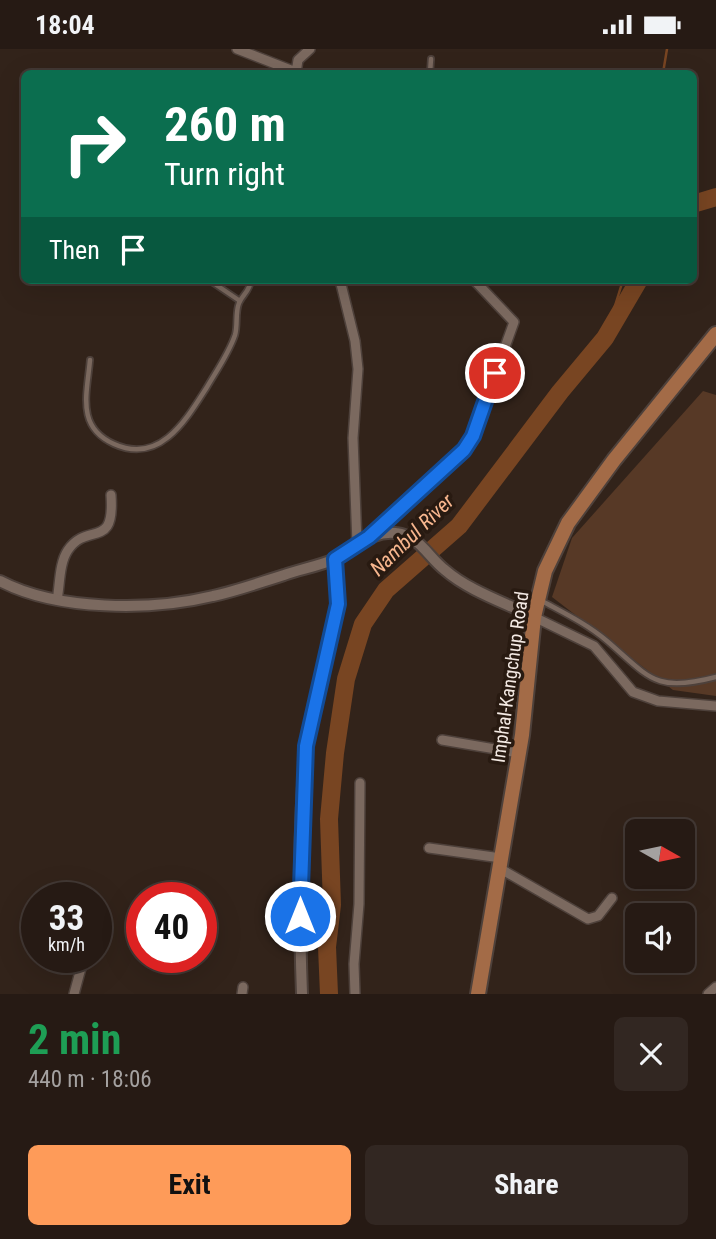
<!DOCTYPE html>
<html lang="en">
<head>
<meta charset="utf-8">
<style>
	body { margin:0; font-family:"Roboto Condensed",sans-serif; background:#322722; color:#f1f3f6; height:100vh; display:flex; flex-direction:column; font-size:26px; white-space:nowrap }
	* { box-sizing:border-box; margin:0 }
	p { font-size:23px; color:#a4a1a0 }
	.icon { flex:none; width:38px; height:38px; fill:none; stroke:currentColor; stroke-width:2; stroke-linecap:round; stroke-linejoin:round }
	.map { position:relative; height:945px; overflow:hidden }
	.details { display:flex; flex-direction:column; background:#261a14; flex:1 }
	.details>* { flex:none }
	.top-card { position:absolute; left:21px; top:21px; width:676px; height:214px; border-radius:10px; box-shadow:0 7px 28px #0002,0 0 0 2px #423834; background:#0b6e4f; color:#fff; overflow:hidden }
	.needle { width:46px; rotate:99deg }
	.tools { position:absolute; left:625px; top:770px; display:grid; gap:14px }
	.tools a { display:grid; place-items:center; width:70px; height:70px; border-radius:10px; background:#261a14; box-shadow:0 7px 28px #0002,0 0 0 2px #423834; font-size:35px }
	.speed { position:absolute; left:21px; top:833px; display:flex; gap:14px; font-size:35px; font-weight:700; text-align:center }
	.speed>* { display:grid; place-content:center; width:91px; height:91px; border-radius:50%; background:#261a14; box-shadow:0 7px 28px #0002,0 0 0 2px #423834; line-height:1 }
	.speed small { font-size:18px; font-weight:400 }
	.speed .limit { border:10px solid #d22; background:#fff; color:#111 }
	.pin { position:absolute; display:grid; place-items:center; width:60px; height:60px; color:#fff; margin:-30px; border:4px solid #fff; border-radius:50%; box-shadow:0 2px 7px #0007 }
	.me { position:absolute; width:77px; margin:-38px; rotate:0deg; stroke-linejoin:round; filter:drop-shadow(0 0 5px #0008) }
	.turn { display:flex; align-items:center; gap:24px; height:147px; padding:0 28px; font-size:32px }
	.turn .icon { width:91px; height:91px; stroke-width:2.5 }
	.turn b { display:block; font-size:49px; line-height:60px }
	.then { display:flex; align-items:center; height:66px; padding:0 28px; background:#0003; gap:14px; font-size:26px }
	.round { display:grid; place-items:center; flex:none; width:74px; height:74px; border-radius:10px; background:#322722 }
	.summary { display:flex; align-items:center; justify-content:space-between; height:119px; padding:0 28px }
	h1 { font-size:42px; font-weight:700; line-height:52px; color:#1e9e55 }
	.action { display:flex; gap:14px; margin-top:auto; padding:14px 28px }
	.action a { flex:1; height:80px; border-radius:10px; background:#fe9b59; color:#111; font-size:28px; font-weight:700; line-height:80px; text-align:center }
	.action a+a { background:#322722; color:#f1f3f6 }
	.status { display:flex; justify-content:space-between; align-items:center; height:49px; padding:0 35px; background:#261a14; direction:ltr }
	.status svg { height:19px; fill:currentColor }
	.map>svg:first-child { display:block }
	.green { fill:#573926 }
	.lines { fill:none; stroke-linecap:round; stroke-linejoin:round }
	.stream { stroke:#784522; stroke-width:2.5 }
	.river { stroke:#784522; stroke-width:18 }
	.service-casing { stroke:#4e413b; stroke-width:8 }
	.minor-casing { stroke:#4e413b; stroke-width:12 }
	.tertiary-casing { stroke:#4e413b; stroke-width:14 }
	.primary-casing { stroke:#4e413b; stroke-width:18 }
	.service { stroke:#7b695f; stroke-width:4.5 }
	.minor { stroke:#7b695f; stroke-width:9 }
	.tertiary { stroke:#7b695f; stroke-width:10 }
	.primary { stroke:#a36b47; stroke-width:14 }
	.route-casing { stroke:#114b97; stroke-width:18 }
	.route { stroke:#1a73e8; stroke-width:12 }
	.labels { text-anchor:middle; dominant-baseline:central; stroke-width:7; stroke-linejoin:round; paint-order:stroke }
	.street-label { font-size:19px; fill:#f4eae4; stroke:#281a11 }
	.water-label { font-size:21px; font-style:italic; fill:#f7b68e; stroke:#281a11 }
</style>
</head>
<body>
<div class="status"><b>18:04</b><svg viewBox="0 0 49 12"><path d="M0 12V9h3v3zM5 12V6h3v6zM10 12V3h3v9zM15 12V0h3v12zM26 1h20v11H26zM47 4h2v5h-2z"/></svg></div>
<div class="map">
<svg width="716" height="945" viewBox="0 0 716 945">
	<rect width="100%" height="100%" fill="#32231a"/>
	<path class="green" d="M703 342 716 346V647L673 641 552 548 572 489Z"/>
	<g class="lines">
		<path class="stream" d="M663 24 667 0
			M605 289 623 231"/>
		<path class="river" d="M693 155 716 148
			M329 945 327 898 332 856 329 770 335 704 346 630 363 575 386 541 459 477 560 343 605 289 639 231"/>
		<g class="service-casing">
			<path id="service" d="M430 24 431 10
				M209 231 240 252
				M90 311C87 345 76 378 114 395 160 416 186 371 207 338 217 321 229 304 235 286 238 276 235 264 239 254 243 245 250 242 251 231
				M542 552C564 564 587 575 607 592 650 629 655 644 716 628"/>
		</g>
		<g class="minor-casing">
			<path id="minor" d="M237 0 296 23
				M296 24 298 11 310 0
				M340 231 355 292 358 320 353 389 357 495
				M370 487 465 401 473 387 514 273 474 231
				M57 551C60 536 59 514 68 501 88 472 115 502 111 446
				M534 568 594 597 633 643 658 652 716 657
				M442 691 519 704
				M429 799 501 809
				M499 819 588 870 598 867 612 849
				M74 945 84 908
				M242 945 243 938
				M355 945 354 915 359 855 360 734
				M708 945 716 938"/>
		</g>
		<g class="tertiary-casing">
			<path id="tertiary" d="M0 532C57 562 151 562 213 547 237 542 261 533 284 526 301 520 319 517 335 510 357 501 369 481 396 484 419 486 428 508 445 521 469 542 506 554 534 568
				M302 945C299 863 298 780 306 699 313 633 346 576 335 510"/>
		</g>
		<g class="primary-casing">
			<path id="primary" d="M478 945 522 686 534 568 545 522 568 474 614 411 716 285"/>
		</g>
		<use href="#service" class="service"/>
		<use href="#minor" class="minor"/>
		<use href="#tertiary" class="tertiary"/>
		<use href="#primary" class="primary"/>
	</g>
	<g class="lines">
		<g class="route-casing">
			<path id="route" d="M300 867 306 697 338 555 335 510 369 488 464 401 473 387 495 324"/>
		</g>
		<use href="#route" class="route"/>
	</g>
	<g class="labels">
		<g class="street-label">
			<text transform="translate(510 628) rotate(-82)">Imphal-Kangchup Road</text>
		</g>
		<g class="water-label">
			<text transform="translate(412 486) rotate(-44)">Nambul River</text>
		</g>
	</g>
</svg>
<div class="tools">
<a><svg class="needle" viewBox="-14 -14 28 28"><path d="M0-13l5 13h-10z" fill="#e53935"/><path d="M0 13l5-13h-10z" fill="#a4a1a0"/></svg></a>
<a><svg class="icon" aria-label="sound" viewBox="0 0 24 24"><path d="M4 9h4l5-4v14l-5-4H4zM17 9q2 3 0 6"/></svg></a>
</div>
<div class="speed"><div>33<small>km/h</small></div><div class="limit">40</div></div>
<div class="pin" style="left:495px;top:324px;background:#d93025"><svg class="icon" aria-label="arrive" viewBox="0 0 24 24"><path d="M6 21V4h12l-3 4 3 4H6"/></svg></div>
<svg class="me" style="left:300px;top:867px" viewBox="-20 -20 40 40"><circle r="17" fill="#1a73e8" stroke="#fff" stroke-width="3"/><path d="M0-11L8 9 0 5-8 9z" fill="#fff"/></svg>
<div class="top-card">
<div class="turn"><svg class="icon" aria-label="right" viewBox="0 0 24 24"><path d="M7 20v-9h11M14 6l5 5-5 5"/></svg><div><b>260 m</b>Turn right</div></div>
<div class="then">Then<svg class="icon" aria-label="arrive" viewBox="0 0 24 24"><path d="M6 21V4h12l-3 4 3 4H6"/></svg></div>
</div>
</div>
<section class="details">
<div class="summary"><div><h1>2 min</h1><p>440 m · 18:06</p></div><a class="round"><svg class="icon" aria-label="close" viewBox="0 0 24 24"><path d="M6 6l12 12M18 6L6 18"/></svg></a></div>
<div class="action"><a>Exit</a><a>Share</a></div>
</section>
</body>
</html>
